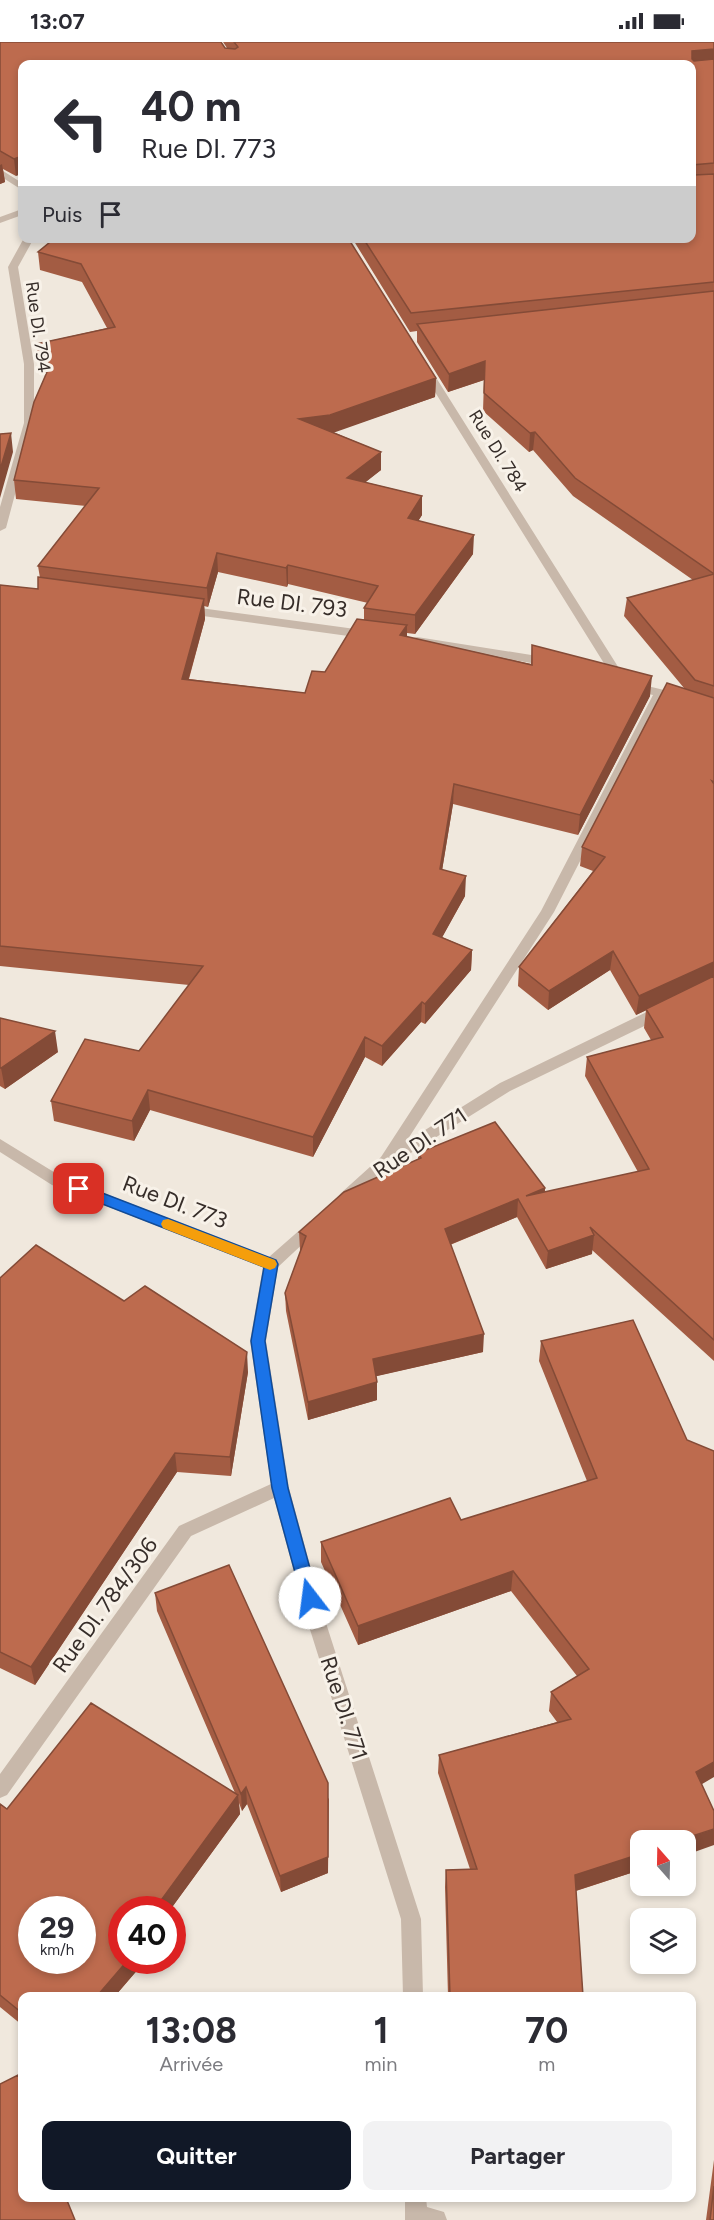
<!DOCTYPE html>
<html lang="fr">
<head>
<meta charset="utf-8">
<style>
	body { margin:0; font-family:Figtree,sans-serif; background:#f2f2f3; color:#2b2b33; height:100vh; display:flex; flex-direction:column; font-size:22px; white-space:nowrap }
	* { box-sizing:border-box; margin:0 }
	p { font-size:20px; color:#7c7c81 }
	.icon { flex:none; width:33px; height:33px; fill:none; stroke:currentColor; stroke-width:2; stroke-linecap:round; stroke-linejoin:round }
	.map { position:relative; flex:1; overflow:hidden }
	.panel { position:absolute; left:18px; top:1950px; width:678px; height:210px; display:flex; flex-direction:column; background:#fff; border-radius:12px; box-shadow:0 3px 9px #0003 }
	.panel>* { flex:none }
	.guide { position:absolute; left:18px; top:18px; width:678px; height:183px; border-radius:12px; box-shadow:0 3px 9px #0003; background:#fff; color:#2b2b33; overflow:hidden }
	.needle { width:39px; rotate:340deg }
	.tools { position:absolute; left:630px; top:1788px; display:grid; gap:12px }
	.tools a { display:grid; place-items:center; width:66px; height:66px; border-radius:12px; background:#fff; box-shadow:0 3px 9px #0003; font-size:30px }
	.speed { position:absolute; left:18px; top:1854px; display:flex; gap:12px; font-size:30px; font-weight:700; text-align:center }
	.speed>* { display:grid; place-content:center; width:78px; height:78px; border-radius:50%; background:#fff; box-shadow:0 3px 9px #0003; line-height:1 }
	.speed small { font-size:15px; font-weight:400 }
	.speed .limit { border:9px solid #d22; background:#fff; color:#111 }
	.pin { position:absolute; display:grid; place-items:center; width:51px; height:51px; color:#fff; margin:-26px; border-radius:12px; box-shadow:0 3px 9px #0006 }
	.me { position:absolute; width:66px; margin:-33px; rotate:345deg; stroke-linejoin:round; filter:drop-shadow(0 0 4px #0008) }
	.turn { display:flex; align-items:center; gap:21px; height:126px; padding:0 24px; font-size:27px }
	.turn .icon { width:78px; height:78px; stroke-width:2.5 }
	.turn b { display:block; font-size:42px; line-height:51px }
	.then { display:flex; align-items:center; height:57px; padding:0 24px; background:#0003; gap:12px; font-size:22px }
	.eta { display:flex; justify-content:space-evenly; align-items:center; height:102px; text-align:center }
	.eta b { font-size:36px; font-weight:700; line-height:42px }
	.action { display:flex; gap:12px; margin-top:auto; padding:12px 24px }
	.action a { flex:1; height:69px; border-radius:12px; background:#111827; color:#fff; font-size:24px; font-weight:700; line-height:69px; text-align:center }
	.action a+a { background:#f2f2f3; color:#2b2b33 }
	.status { display:flex; justify-content:space-between; align-items:center; height:42px; padding:0 30px; background:#fff; direction:ltr }
	.status svg { height:16px; fill:currentColor }
	.map>svg:first-child { display:block }
	.lines { fill:none; stroke-linecap:round; stroke-linejoin:round }
	.minor { fill:#c8b8aa; fill-rule:evenodd }
	.wall { fill:#a35c43; fill-rule:evenodd }
	.shaded-wall { fill:#844b37 }
	.building { fill:#bd6b4e; stroke:#844b37; stroke-width:1.5; fill-rule:evenodd }
	.route { fill:#1a73e8; stroke:#114b97; stroke-width:1.5 }
	.slow { fill:#f59e0b }
	.labels { text-anchor:middle; dominant-baseline:central; stroke-width:6; stroke-linejoin:round; paint-order:stroke }
	.far-street-label { font-size:18px; fill:#362d29; stroke:#f8f2e9 }
	.street-label { font-size:22px; fill:#362d29; stroke:#f8f2e9 }
</style>
</head>
<body>
<div class="status"><b>13:07</b><svg viewBox="0 0 49 12"><path d="M0 12V9h3v3zM5 12V6h3v6zM10 12V3h3v9zM15 12V0h3v12zM26 1h20v11H26zM47 4h2v5h-2z"/></svg></div>
<div class="map">
<svg width="714" height="2178" viewBox="0 0 714 2178">
	<rect width="100%" height="100%" fill="#f0e8dd"/>
	<g class="lines">
		<path class="minor" d="M0 127 22 141V148L0 134Z
			M22 167V173L0 181V175Z
			M24 196H34L18 225 34 322V381L6 486 0 489V465L24 381V322L8 225Z
			M425 323 430 326 627 639 625 642H617L615 639 420 326Z
			M185 564 370 589 376 593 370 597 181 571V565Z
			M417 595 550 616 556 620 550 624 413 602V596Z
			M631 640 664 648 714 666V674L663 657 554 870 406 1100 500 1041 657 965H667L669 969 667 973 510 1049 390 1124 351 1159H341L338 1155 341 1151 381 1115 541 869 653 653 627 647 625 644Z
			M0 1097 62 1135 269 1215 310 1179H320L323 1183 278 1225 266 1299 289 1446 325 1578 421 1877 423 1954H403L401 1877 307 1578 274 1456 191 1494 7 1753 0 1756V1732L179 1484 271 1442 250 1299 263 1225 52 1143 0 1110Z
			M405 2156H426L427 2165 444 2170 447 2178H405Z"/>
	</g>
	<path class="wall" d="M0 0 227 6 223 0H714V1319L592 1208V1212L546 1227 517 1175 450 1203 483 1310 376 1334 377 1340V1358L308 1378 286 1269 285 1251 301 1209 300 1208 299 1190 418 1117V1111L545 1146V1150L638 1130 585 1034 587 1015 651 998 644 986 646 968 636 973 610 928 548 968 518 944 519 925 593 829 580 824 582 805 684 646 624 574 627 556 693 538 573 454 533 408 529 410 483 369 484 338 448 350 417 300V289L410 290 352 196H692L22 22 16 134 3 127 5 140 0 142Z
		M55 196 436 336 435 355 333 390 381 410V428L365 440 422 454V473L418 479 473 512 415 592 407 591V595L531 622 532 603 650 654 578 793 453 762 442 828 465 854 442 895 472 908 471 928 425 982 421 980 382 1024 365 1015 313 1115 150 1068 134 1099 54 1079 51 1059 139 1009 189 943 0 924V543L38 547 40 536 38 524 86 464 16 457 14 438 46 332 39 320 36 302 107 286 82 240 40 228 38 210ZM218 530 287 545 288 542 368 561 364 566V578L325 630 305 651 189 637 205 577 204 564 208 565Z
		M0 976 58 1010 5 1047 0 1044Z
		M0 1236 124 1259 248 1330 231 1434 177 1430 35 1643 0 1626Z
		M633 1278 702 1742 640 1798V1828L576 1849 583 1954H448L445 1845 446 1828 470 1827 438 1731 439 1713 557 1680 549 1669 551 1650 577 1634 511 1549 358 1603 321 1520V1500L461 1478 587 1439 539 1319 541 1299Z
		M155 1551 329 1757 328 1831 281 1850 247 1762 242 1769 239 1761 240 1772 170 1868H122L146 1918 115 1954H22V1983L0 1965V1762L7 1767 235 1751 157 1569Z
		M714 2118V2178H706Z
		M602 2156H642V2157Z"/>
	<path class="shaded-wall" d="M714 7V24L692 26V9Z
		M22 114V132L16 134 14 117Z
		M2 122 5 140 0 142V123Z
		M485 319 484 338 448 350 449 332Z
		M436 336 435 355 330 392 299 377Z
		M535 390 533 408 529 410 530 391Z
		M11 391 13 410 0 456V428Z
		M381 410V428L347 455V436Z
		M422 454V473L408 495V476Z
		M474 493 473 512 415 592V573Z
		M217 511 218 530 208 565 207 546Z
		M288 523V542L287 545 286 526Z
		M204 557 205 577 183 657 182 637Z
		M407 583V603L400 593Z
		M652 634 650 654 578 793 580 773Z
		M454 742 453 762 439 847 440 827Z
		M466 834 465 854 433 912V892Z
		M472 908 471 928 425 982V962Z
		M613 909 610 928 548 968 549 949Z
		M714 920V937L636 973 639 954Z
		M422 960 421 980 382 1024V1004Z
		M55 989 58 1010 5 1047 1 1026Z
		M365 995V1015L313 1115V1095Z
		M148 1048 150 1068 134 1099 132 1079Z
		M545 1146 543 1164 526 1154Z
		M518 1157 517 1175 444 1205 445 1187Z
		M594 1193 592 1212 546 1227 548 1209Z
		M484 1292 483 1310 373 1335V1317Z
		M247 1310 248 1330 231 1434 230 1415Z
		M377 1340V1358L308 1378V1360Z
		M175 1411 177 1430 35 1643 31 1625Z
		M513 1529 511 1549 358 1603V1584Z
		M714 1720V1735L692 1748 696 1730Z
		M328 1741V1831L281 1850 280 1834Z
		M246 1745 247 1762 242 1769 241 1752Z
		M238 1753 240 1772 170 1868H154Z
		M714 1787V1803L686 1813V1798H680Z
		M640 1812V1828L572 1850 575 1833Z
		M128 1918H146L115 1954H97Z"/>
	<path class="building" d="M0 0H221L225 6 235 7 238 5 234 0H714V7L692 9V17L694 19 714 17V121L692 123V130L694 133 714 132V240L411 271 363 196H692V22H22V114L14 117 0 109Z
		M55 196H348L436 336 330 373 299 377 381 410 347 436 422 454 408 476 474 493 415 573 364 566 378 544 288 523 286 526 217 511 207 546 38 524 99 446 14 438 34 360 50 323 36 302 115 285 81 222 38 210Z
		M714 249V644L695 638 627 556 714 532 575 436 535 390 530 391 484 351 485 319 449 332 417 282Z
		M11 391 0 428V392Z
		M38 535 204 557 182 637 305 651 312 629 325 630 357 577 407 583 400 593 532 623V603L652 634 580 773 454 742 440 827 466 834 433 892 472 908 425 962 422 960 382 1004 365 995 313 1095 148 1048 132 1079 51 1059 85 997 139 1009 203 924 0 904V543L38 547Z
		M667 641 714 656V740L712 739 714 742V920L639 954 613 909 549 949 519 925 605 815 582 805Z
		M714 934V1298L590 1185 594 1193 548 1209 518 1157 445 1187 484 1292 373 1317 377 1340 308 1360 285 1251 306 1194 299 1190 344 1150 421 1116 418 1111 495 1080 545 1146 526 1154 649 1127 587 1015 663 995 646 967Z
		M0 976 55 989 1 1026H0Z
		M36 1203 124 1259 145 1244 247 1310 230 1415 175 1411 31 1625 0 1610V1236Z
		M633 1278 687 1398 714 1409V1720L696 1730 714 1769V1787L680 1798H640V1812L575 1833 583 1954H450L446 1828 477 1827 439 1713 571 1677 551 1650 589 1627 513 1529 358 1584 321 1500 450 1456 461 1478 597 1436 541 1299Z
		M229 1523 328 1741V1815L280 1834 246 1745 241 1752 155 1551Z
		M91 1661 238 1753 154 1868H122V1918H128L97 1954H22V1971L0 1953V1762L7 1767ZM32 1868H82V1918H32Z
		M18 2033 22 2044V2156H66L75 2178H0V2042Z
		M714 2144V2178H710Z"/>
	<path class="route" d="M79 1142 276 1218 278 1222 265 1299 288 1446 318 1556 315 1561 310 1563 304 1561 302 1556 272 1446 251 1299 264 1225 74 1151 72 1147Z"/>
	<path class="slow" d="M168 1177 275 1218 277 1222 275 1226 270 1228 163 1186 161 1182 163 1178Z"/>
	<g class="labels">
		<g class="far-street-label">
			<text transform="translate(38 285) rotate(82)">Rue DI. 794</text>
			<text transform="translate(498 409) rotate(58)">Rue DI. 784</text>
		</g>
		<g class="street-label">
			<text transform="translate(292 561) rotate(7)">Rue DI. 793</text>
			<text transform="translate(420 1101) rotate(-34)">Rue DI. 771</text>
			<text transform="translate(175 1160) rotate(21)">Rue DI. 773</text>
			<text transform="translate(105 1563) rotate(-54)">Rue DI. 784/306</text>
			<text transform="translate(344 1666) rotate(72)">Rue DI. 771</text>
		</g>
	</g>
</svg>
<div class="tools">
<a><svg class="needle" viewBox="-14 -14 28 28"><path d="M0-13l5 13h-10z" fill="#e53935"/><path d="M0 13l5-13h-10z" fill="#7c7c81"/></svg></a>
<a><svg class="icon" aria-label="layers" viewBox="0 0 24 24"><path d="M12 4l9 5-9 5-9-5zM3 14l9 5 9-5"/></svg></a>
</div>
<div class="speed"><div>29<small>km/h</small></div><div class="limit">40</div></div>
<div class="pin" style="left:79px;top:1147px;background:#d93025"><svg class="icon" aria-label="arrive" viewBox="0 0 24 24"><path d="M6 21V4h12l-3 4 3 4H6"/></svg></div>
<svg class="me" style="left:310px;top:1556px" viewBox="-20 -20 40 40"><circle r="19" fill="#fff"/><path d="M0-13L10 11 0 6-10 11z" fill="#1a73e8"/></svg>
<div class="guide">
<div class="turn"><svg class="icon" aria-label="left" viewBox="0 0 24 24"><path d="M17 20v-9H6M10 6l-5 5 5 5"/></svg><div><b>40 m</b>Rue DI. 773</div></div>
<div class="then">Puis<svg class="icon" aria-label="arrive" viewBox="0 0 24 24"><path d="M6 21V4h12l-3 4 3 4H6"/></svg></div>
</div>
<section class="panel">
<div class="eta">
<div><b>13:08</b><p>Arrivée</p></div>
<div><b>1</b><p>min</p></div>
<div><b>70</b><p>m</p></div>
</div>
<div class="action"><a>Quitter</a><a>Partager</a></div>
</section>
</div>
</body>
</html>
